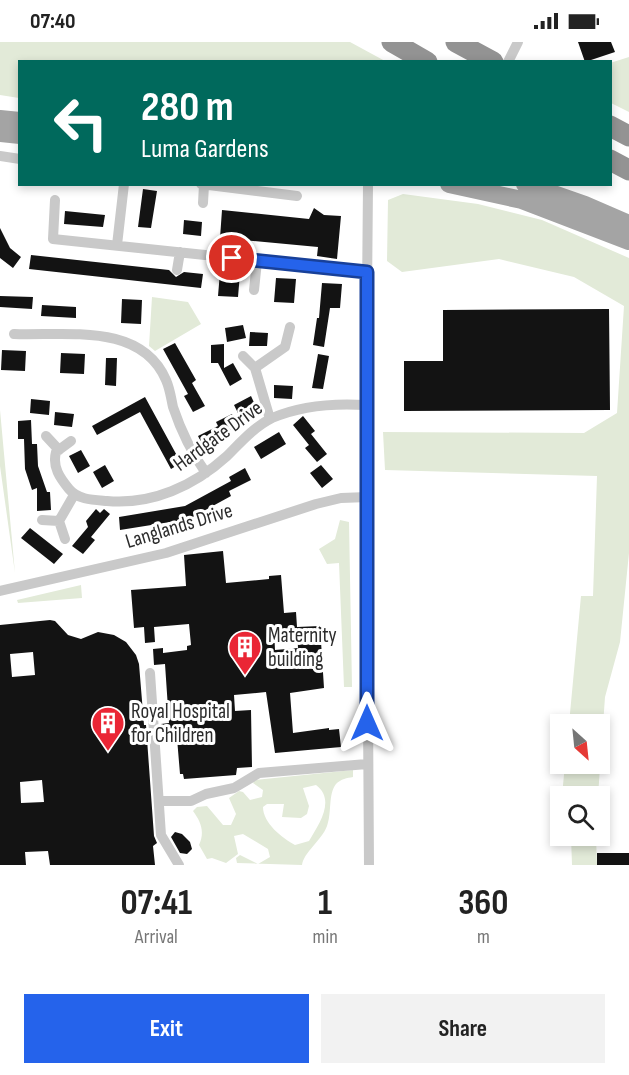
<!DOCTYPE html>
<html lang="en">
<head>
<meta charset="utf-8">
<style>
	body { margin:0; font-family:"Sofia Sans Condensed",sans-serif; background:#f2f2f2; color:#222; height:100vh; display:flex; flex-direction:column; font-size:22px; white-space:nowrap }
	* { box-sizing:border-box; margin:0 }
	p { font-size:20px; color:#767676 }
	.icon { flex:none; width:33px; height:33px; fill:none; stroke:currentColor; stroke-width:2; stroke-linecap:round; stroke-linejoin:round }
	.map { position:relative; height:823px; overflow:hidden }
	.drawer { display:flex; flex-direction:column; background:#fff; flex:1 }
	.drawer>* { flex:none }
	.top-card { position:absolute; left:18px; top:18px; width:594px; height:126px; border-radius:0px; box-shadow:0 3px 9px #0003; background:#00695c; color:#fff; overflow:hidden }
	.needle { width:39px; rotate:153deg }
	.fabs { position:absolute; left:550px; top:672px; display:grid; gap:12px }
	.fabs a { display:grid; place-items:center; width:60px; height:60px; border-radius:0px; background:#fff; box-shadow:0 3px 9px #0003; font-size:30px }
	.pin { position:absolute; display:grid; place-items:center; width:51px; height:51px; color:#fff; margin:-26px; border:3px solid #fff; border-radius:50%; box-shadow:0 2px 6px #0007 }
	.me { position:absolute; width:66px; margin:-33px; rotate:0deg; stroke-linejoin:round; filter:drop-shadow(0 0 4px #0008) }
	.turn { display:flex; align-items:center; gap:21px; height:126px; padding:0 24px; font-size:27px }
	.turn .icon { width:78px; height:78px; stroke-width:2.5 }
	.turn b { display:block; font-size:42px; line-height:51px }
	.eta { display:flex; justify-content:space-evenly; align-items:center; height:102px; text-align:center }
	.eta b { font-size:36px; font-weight:700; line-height:42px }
	.cta { display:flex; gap:12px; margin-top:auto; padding:12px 24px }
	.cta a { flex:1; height:69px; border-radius:0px; background:#2563eb; color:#fff; font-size:24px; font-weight:700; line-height:69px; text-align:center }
	.cta a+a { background:#f2f2f2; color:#222 }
	.status { display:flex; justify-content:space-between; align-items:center; height:42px; padding:0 30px; background:#fff; direction:ltr }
	.status svg { height:16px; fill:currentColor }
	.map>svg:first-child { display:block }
	.green { fill:#e2ead8; fill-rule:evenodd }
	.building { fill:#131313; fill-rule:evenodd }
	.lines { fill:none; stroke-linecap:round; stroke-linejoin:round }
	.street { stroke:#c9c9c9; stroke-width:10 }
	.primary { stroke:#a4a4a4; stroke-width:18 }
	.highway { stroke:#939393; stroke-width:21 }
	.route-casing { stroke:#184099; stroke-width:15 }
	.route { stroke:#2563eb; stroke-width:10 }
	.labels { text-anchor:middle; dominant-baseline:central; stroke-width:6; stroke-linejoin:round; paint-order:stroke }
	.street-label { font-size:21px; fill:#2c2c2c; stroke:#fff }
	.poi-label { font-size:21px; fill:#2c2c2c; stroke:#fff; text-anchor:start }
</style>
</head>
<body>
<div class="status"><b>07:40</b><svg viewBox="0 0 49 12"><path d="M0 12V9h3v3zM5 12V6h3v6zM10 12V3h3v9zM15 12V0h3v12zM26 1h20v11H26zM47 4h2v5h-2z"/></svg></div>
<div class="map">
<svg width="629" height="823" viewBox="0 0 629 823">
	<rect width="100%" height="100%" fill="#fff"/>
	<path class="green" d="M0 0H350L385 19 20 20 19 56 0 53Z
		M629 15V70L611 61 610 21Z
		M403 152 478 162 542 178 629 216V511L620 600 605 655 598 754H562L565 722H600V682H569L581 554H593L597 434 385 428 383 390 584 391 617 371 624 264 574 235 499 217 402 230 387 219 388 158Z
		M152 255 188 260 201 282 155 309 149 304Z
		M0 368 15 531 0 424Z
		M340 478 349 480 352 645H344L339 521 327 522 319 507 335 497Z
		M81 543 82 556 18 561 17 558Z
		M353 728V735C347 736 341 737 336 742 328 752 332 771 327 784 322 798 303 811 302 823L237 821 236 816 240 813 258 822 270 815 268 807 243 792 234 794 238 812 226 821 212 816 207 817 199 803C205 790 201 780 193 769L197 765 207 764 223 783H231L236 772 229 756 239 749 243 750 250 758 262 755 263 748 253 741 255 738ZM316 743C336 758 319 782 309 799L295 803C282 796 263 781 263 765L267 762H284L282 775 301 776 307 772 309 764 303 746Z
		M571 794H596L597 823H572Z"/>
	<path class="building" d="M578 0H611L615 10 585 20Z
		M143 147 157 149 151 186 138 185Z
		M314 166 324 173 341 174 337 217 317 214 318 205 220 196 222 168 309 177Z
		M65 169 105 173 103 185 64 182Z
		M184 178 202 180 201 194 183 192Z
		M0 186 10 206 21 215 13 226 0 216Z
		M31 213 169 228 176 235 184 230 203 232 201 246 29 227Z
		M220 230 240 231 238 255 218 254Z
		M276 236 296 237 294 261 274 260Z
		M322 241 342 242 340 266H330L324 305 313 303 317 276H319Z
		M0 254 33 255 32 267 0 265Z
		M122 257 142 258 141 282 121 281Z
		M42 263 76 265V276L41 274Z
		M609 267 610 368 404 369V319H443V268Z
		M243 283 246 296 227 300 225 286Z
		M250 290 268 291 267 304H249Z
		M175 301 196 338 192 341 205 364 193 370 184 354 188 352 163 307Z
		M224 302V326L233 321 242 337 230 344 218 321H211V303Z
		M2 308 26 309 25 329 1 328Z
		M61 311 85 312 84 332 60 331Z
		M318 312 329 314 323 347 312 346Z
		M106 316H117L116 344 105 343Z
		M274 343 293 344 292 357 274 356Z
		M251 354 257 367 240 375 234 363Z
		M145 355 181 421 171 427 140 370 97 393 92 384Z
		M31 357 50 359 49 373 30 371Z
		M55 370 74 372 72 385 54 383Z
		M232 372 238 384 219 394 221 398 204 406 198 394 218 384 216 380Z
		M303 374 315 389 311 392 327 412 317 420 305 406 309 403 293 383Z
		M31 378 32 402H37L38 424 47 450H50L51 468 37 469V446L32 448 25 427 24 397H18V379Z
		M279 390 286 402 261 417 254 405Z
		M81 408 90 424 78 431 69 414Z
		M105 423 114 439 102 446 93 430Z
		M321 423 333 437 322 446 310 431Z
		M245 426 251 438 229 449 231 454 189 477 120 488 119 475 185 464 231 439 229 435Z
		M96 467 100 471 104 467 110 472 91 495 95 498 83 512 72 504 88 485 86 479Z
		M30 486 63 512 54 522 21 496Z
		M223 509 226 541 269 537V534L281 533 284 571 296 570 297 585 320 584 324 646 290 651 293 691 329 686V688L339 687 341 705 275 711 266 650 234 653 235 669 251 668 252 725 237 726 236 733 184 737 183 732H180L177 696 162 698 161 682 169 681 165 622 154 623 153 607 163 606V611L187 608V604L191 603 189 582 154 585 155 600 145 601 144 585 134 586 131 548 186 544 184 513ZM297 586 298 606 275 608 274 588Z
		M50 578 55 579 68 593 81 597 98 590 114 593 126 600 136 613 139 622 144 683H146L154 794 157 801 153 804 155 823H50L48 809 25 810 26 823H0V583ZM33 610 35 633 12 635 10 612ZM42 738 44 760 21 761 20 740Z
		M175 790 182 792 190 800 192 807 187 812 180 811 171 795Z
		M597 811H629V823H597Z"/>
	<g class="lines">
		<path class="street" d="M508 20 518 0
			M0 114 20 117
			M201 142 297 154
			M368 142 366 363 369 823
			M55 158 53 197 205 213
			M203 161 204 143
			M117 203 124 142
			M232 216 367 230
			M177 228 180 210
			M254 248 257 219
			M14 292C66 294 141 280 166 338 170 347 171 356 173 365 181 389 191 410 206 431
			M243 314 255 326 270 377
			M255 326 285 305 290 285
			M46 394 59 408
			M71 399 56 410C52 425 60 436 69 447 78 458 94 458 107 459 152 463 194 444 227 414 241 400 254 385 272 376 302 363 334 361 366 363
			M42 478 59 479 65 497
			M59 479 74 453
			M0 549 166 511 316 462 341 456 368 455
			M150 631 161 793 179 823
			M159 759H191L206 752 234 746 259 731 367 722"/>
		<path class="primary" d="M0 77 20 79
			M0 91 20 93
			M449 142 522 158 629 199
			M525 142 585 163 629 182"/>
		<path class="highway" d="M392 0 427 20
			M456 0 493 20
			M610 84 629 94
			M610 118 629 128"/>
	</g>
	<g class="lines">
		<g class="route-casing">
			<path id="route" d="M232 216 367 230V681"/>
		</g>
		<use href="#route" class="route"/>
	</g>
	<defs>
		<g id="building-pin" transform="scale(1.725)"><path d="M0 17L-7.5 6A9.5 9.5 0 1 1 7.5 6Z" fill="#ea2635" stroke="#fff"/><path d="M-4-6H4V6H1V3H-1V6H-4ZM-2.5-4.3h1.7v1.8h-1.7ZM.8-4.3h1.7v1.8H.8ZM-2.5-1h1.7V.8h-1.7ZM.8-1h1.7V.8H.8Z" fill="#fff"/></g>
	</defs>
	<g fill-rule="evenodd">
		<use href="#building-pin" x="245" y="605"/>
		<use href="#building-pin" x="108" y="681"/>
	</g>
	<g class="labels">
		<g class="street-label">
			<text transform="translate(218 394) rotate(-36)">Hardgate Drive</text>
			<text transform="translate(179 484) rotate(-17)">Langlands Drive</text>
		</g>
		<g class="poi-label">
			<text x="268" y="593">Maternity<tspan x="268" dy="24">building</tspan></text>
			<text x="131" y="669">Royal Hospital<tspan x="131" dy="24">for Children</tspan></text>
		</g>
	</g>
</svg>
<div class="fabs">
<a><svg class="needle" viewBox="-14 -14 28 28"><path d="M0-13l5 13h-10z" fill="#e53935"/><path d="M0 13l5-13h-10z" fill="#767676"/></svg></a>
<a><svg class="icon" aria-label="search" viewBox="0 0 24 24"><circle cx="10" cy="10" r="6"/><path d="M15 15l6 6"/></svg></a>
</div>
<div class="pin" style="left:232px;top:216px;background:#d93025"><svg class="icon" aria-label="arrive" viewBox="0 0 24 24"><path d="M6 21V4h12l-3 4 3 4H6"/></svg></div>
<svg class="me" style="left:367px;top:681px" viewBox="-20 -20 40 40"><path d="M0-17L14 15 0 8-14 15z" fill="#2563eb" stroke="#fff" stroke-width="4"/></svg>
<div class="top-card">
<div class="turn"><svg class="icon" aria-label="left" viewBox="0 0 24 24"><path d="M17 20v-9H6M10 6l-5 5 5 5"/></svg><div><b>280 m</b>Luma Gardens</div></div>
</div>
</div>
<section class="drawer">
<div class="eta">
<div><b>07:41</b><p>Arrival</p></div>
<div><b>1</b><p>min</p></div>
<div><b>360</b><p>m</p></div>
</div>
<div class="cta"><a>Exit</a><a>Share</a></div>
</section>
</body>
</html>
